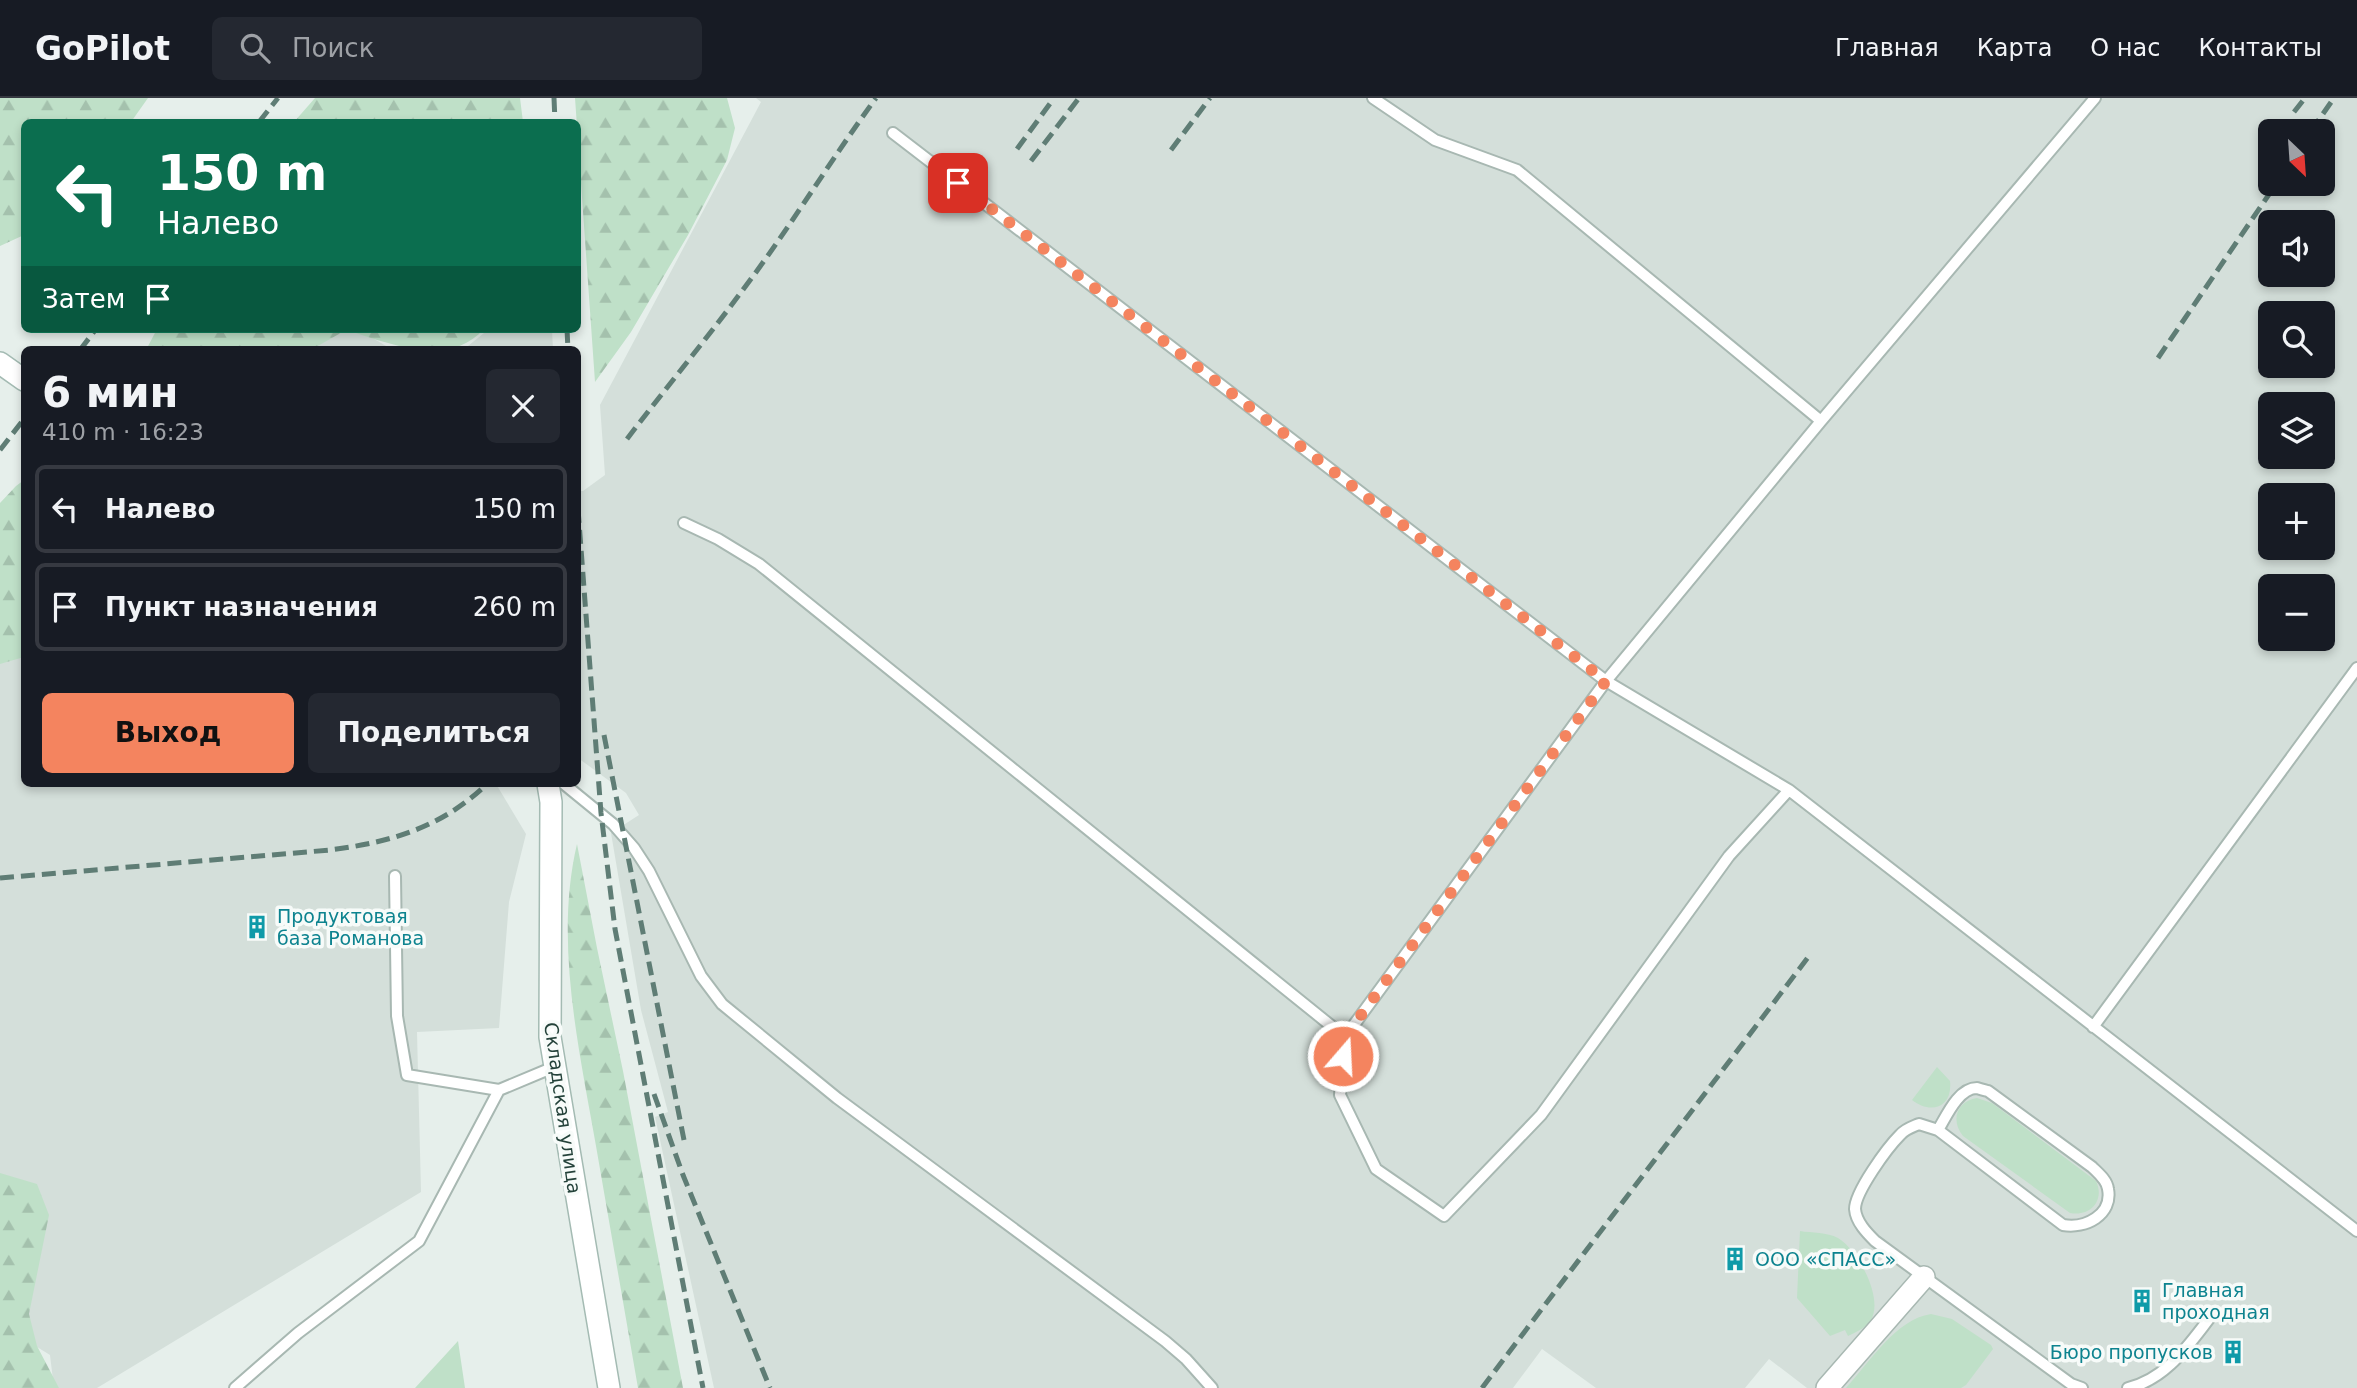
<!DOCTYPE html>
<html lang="ru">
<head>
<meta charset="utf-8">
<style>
	body { margin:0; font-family:"DejaVu Sans",sans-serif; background:#242831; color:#f1f3f6; height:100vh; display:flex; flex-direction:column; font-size:26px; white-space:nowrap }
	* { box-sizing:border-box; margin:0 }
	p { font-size:23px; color:#9ea1a6 }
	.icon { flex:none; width:38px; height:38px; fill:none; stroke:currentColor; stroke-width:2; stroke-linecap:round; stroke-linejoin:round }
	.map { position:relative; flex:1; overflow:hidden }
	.details { position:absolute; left:21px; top:248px; width:560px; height:441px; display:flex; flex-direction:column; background:#171b24; border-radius:10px; box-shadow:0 4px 10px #0003 }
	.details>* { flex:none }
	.banner { position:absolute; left:21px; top:21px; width:560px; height:214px; border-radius:10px; box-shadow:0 4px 10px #0003; background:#0b6e4f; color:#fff; overflow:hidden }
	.needle { width:46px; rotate:155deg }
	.controls { position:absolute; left:2258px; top:21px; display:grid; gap:14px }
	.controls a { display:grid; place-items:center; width:77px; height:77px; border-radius:10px; background:#171b24; box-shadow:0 4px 10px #0003; font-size:35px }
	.pin { position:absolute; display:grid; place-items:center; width:60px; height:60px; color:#fff; margin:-30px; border-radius:14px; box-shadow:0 4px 10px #0006 }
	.me { position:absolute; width:77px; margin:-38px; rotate:19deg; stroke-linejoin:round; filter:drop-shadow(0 0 5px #0008) }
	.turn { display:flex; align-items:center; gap:24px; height:147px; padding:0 21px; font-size:32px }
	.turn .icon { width:91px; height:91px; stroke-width:2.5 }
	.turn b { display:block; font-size:49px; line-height:60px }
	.then { display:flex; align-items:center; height:66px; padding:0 21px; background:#0003; gap:14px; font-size:26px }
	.round { display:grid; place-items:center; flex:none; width:74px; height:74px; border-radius:10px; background:#242831 }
	.summary { display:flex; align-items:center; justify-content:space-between; height:119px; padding:0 21px }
	h1 { font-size:42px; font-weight:700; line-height:52px }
	.button { display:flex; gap:14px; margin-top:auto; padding:14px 21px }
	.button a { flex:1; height:80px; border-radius:10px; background:#f4845f; color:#111; font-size:28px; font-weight:700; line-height:80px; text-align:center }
	.button a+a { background:#242831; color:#f1f3f6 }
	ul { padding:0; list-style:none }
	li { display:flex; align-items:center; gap:21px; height:88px; margin:0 14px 10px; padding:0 7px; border:4px solid #363941; border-radius:10px }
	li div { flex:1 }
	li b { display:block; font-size:26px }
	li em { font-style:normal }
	header { display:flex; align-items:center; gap:42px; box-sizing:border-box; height:98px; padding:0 35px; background:#171b24; border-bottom:2px solid #363941 }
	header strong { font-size:33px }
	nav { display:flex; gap:38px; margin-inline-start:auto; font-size:24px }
	.search { width:490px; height:63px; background:#242831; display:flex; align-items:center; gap:18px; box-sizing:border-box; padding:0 24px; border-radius:10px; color:#9ea1a6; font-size:26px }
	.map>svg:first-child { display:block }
	.built { fill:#d4dfda; fill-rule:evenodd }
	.green { fill:#bfe0c8 }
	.forest { fill:url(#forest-firs) }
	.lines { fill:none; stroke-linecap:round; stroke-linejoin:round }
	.lane-casing { stroke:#a8b8b2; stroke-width:14 }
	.street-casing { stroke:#a8b8b2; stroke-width:24 }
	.secondary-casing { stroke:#a4bbb3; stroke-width:24 }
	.lane { stroke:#fff; stroke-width:10 }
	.street { stroke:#fff; stroke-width:21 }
	.secondary { stroke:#fff; stroke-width:21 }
	.rail { stroke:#5f7d75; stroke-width:5; stroke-dasharray:14 7; stroke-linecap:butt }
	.route { stroke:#f4845f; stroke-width:12; stroke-dasharray:0 21.6 }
	.labels { text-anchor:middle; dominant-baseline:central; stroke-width:7; stroke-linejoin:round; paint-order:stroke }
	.culture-label { font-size:19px; fill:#0d838f; stroke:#f7fbf9; text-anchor:start }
	.street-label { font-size:19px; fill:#24423a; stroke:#f7fbf9 }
</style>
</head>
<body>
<header>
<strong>GoPilot</strong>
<div class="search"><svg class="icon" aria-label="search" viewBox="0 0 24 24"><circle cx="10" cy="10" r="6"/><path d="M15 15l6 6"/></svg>Поиск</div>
<nav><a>Главная</a><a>Карта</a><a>О нас</a><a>Контакты</a></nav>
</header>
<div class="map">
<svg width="2357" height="1290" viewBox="0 0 2357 1290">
	<defs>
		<pattern id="forest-firs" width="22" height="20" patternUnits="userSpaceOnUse" patternTransform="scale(1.75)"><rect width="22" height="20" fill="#bfe0c8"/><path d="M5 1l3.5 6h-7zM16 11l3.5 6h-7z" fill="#a4c1ad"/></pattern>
	</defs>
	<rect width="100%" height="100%" fill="#e6efeb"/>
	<path class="built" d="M756 0H2357V1290H1807L1769 1261 1745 1290H1596L1542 1251 1513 1290H714L655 1019 668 1014 641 912 611 735 639 717 626 695 578 660V393H583L605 377 600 307 761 4ZM2270 33H2322V86H2270ZM2270 124H2322V177H2270ZM2270 215H2322V268H2270ZM2270 306H2322V359H2270ZM2270 397H2322V450H2270ZM2270 488H2322V541H2270Z
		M314 231H357L393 252H291Z
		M489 231H552L553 252H463Z
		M24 545V686H496L526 736 509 804 499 930 417 934 421 1094 97 1290H54L50 1257 0 1226V548Z"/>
	<path class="green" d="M1937 969 1950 983C1953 1009 1931 1017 1912 1002Z
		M1977 1000 1992 1005 2096 1083C2105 1102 2091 1119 2070 1115L1963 1038C1950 1022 1957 1003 1977 1000Z
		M1800 1133C1812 1135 1827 1134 1838 1140 1858 1152 1884 1200 1871 1222 1866 1230 1856 1234 1848 1238L1845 1232 1830 1238 1797 1200Z
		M1931 1216 1952 1221 1991 1247 1993 1251 1966 1287 1961 1290H1846C1869 1265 1896 1221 1931 1216Z
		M458 1243 465 1290H415Z"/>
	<path class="forest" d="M0 0H148L131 24H24V137L0 148Z
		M315 0H520L523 24H294Z
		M575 0H727L735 30 727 62 688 137 631 234 595 284Z
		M157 231H484C448 271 389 245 346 232L316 249V252H146Z
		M24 382V559L0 566V405L16 388Z
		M577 746 597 850 623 973 683 1290H638C624 1209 610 1129 596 1048 579 950 554 844 577 746Z
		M0 1075 37 1086 49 1117 29 1216 37 1248 59 1290H0Z"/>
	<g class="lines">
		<g class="lane-casing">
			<path id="lane" d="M1373 0 1435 42 1517 72 1821 323
				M893 35 1606 583 1789 692 2357 1133
				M684 425 718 441 759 466 1345 939 1606 583 1821 323 2095 0
				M564 686 613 726 634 750 649 773 701 878 722 906 837 1000 1165 1243 1186 1261 1212 1290
				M395 778 397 918 407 977 499 992
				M2093 929 2357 570
				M1345 939 1340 997 1376 1071 1444 1118 1541 1017 1729 758 1789 692
				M1938 1032C1946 1019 1958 990 1977 990 1977 990 1987 993 1988 993L2092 1069C2098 1075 2107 1082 2108 1091 2113 1117 2085 1131 2063 1127L1938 1032 1919 1026C1912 1029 1905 1031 1900 1037 1887 1050 1855 1094 1855 1111 1856 1124 1867 1135 1875 1143L2071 1286 2082 1290
				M235 1290 298 1235 419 1143 499 992 554 969
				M2128 1290C2167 1281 2189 1246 2212 1217"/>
		</g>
		<g class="street-casing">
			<path id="street" d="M1827 1290 1924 1179"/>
		</g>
		<g class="secondary-casing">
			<path id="secondary" d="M0 265 24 282
				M548 686 551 704 550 939 609 1290"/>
		</g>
		<use href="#lane" class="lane"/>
		<use href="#street" class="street"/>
		<use href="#secondary" class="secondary"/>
		<path class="rail" d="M554 0 555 24
			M2294 14 2305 0
			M259 24 278 0
			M2311 33 2334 0
			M1017 51 1054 0
			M1171 52 1210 0
			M1031 63 1079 0
			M567 231 568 252
			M80 252 96 231
			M2158 260 2276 86
			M627 341C665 291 705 243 742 193 789 131 830 63 876 0
			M0 352 24 321
			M578 411 601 715 615 831 703 1290
			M604 637 684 1042
			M0 780 330 752C391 744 441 730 487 686
			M654 996 683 1077 770 1290
			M1482 1290 1809 858"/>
	</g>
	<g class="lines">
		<path class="route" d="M958 85 1606 583 1345 939 1343 958"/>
	</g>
	<defs>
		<g id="building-bare" transform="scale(1.89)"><path d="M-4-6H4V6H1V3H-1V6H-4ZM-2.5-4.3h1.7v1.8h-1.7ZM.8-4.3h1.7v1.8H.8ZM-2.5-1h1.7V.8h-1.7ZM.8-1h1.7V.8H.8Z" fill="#0f9aa8" stroke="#f7fbf9" stroke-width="2.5" paint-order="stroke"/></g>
	</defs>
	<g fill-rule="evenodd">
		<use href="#building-bare" x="257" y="829"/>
		<use href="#building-bare" x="1735" y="1161"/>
		<use href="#building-bare" x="2142" y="1203"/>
		<use href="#building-bare" x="2233" y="1254"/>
	</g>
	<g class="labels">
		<g class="culture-label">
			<text x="277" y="818">Продуктовая<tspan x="277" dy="22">база Романова</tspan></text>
			<text x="1755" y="1161">ООО «СПАСС»</text>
			<text x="2162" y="1192">Главная<tspan x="2162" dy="22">проходная</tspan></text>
			<text x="2213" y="1254" text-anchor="end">Бюро пропусков</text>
		</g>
		<g class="street-label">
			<text transform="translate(563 1010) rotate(82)">Складская улица</text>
		</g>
	</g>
</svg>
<div class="controls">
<a><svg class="needle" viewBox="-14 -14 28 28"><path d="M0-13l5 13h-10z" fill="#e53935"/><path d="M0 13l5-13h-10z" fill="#9ea1a6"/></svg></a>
<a><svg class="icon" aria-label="sound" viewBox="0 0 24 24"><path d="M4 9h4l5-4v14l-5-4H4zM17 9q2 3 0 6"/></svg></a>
<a><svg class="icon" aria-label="search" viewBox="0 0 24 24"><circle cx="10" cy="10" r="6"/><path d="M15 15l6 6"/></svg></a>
<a><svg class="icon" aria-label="layers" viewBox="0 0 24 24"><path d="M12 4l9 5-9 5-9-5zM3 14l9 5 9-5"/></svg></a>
<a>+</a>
<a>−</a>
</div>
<div class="pin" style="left:958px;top:85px;background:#d93025"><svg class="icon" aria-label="arrive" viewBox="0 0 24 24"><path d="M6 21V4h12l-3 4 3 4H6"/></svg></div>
<svg class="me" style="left:1343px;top:958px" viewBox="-20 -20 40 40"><circle r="17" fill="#f4845f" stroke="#fff" stroke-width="3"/><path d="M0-11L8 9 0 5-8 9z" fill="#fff"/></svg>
<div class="banner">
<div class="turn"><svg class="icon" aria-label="left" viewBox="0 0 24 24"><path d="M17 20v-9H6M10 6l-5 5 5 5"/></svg><div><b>150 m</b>Налево</div></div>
<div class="then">Затем<svg class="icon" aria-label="arrive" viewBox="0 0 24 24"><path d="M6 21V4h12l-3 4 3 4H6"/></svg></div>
</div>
<section class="details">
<div class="summary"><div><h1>6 мин</h1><p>410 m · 16:23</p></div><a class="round"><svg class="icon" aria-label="close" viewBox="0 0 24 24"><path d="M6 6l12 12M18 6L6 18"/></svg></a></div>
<ul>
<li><svg class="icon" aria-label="left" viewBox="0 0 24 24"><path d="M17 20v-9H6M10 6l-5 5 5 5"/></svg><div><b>Налево</b></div><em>150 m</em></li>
<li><svg class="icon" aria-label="arrive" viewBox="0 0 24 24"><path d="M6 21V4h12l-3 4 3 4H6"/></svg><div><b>Пункт назначения</b></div><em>260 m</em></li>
</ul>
<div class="button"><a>Выход</a><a>Поделиться</a></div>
</section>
</div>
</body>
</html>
